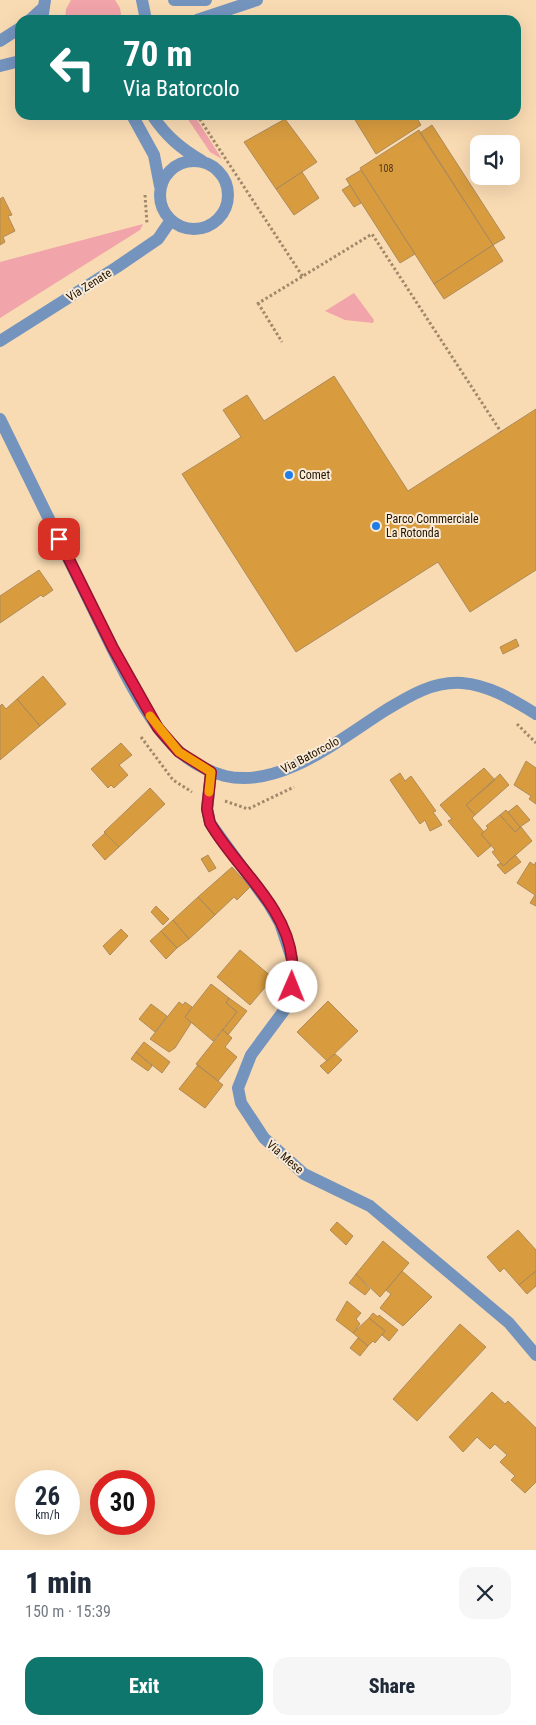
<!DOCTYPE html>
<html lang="en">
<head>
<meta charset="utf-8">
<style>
	body { margin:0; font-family:"Roboto Condensed",sans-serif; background:#f6f6f7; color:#1f2937; height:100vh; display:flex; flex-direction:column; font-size:19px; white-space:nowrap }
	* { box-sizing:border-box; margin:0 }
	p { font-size:16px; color:#747a83 }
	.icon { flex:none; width:28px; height:28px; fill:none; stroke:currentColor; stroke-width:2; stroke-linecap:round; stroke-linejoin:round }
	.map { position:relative; height:1550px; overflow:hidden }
	.panel { display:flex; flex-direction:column; background:#fff; flex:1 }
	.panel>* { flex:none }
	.guide { position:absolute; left:15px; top:15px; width:506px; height:105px; border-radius:15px; box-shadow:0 5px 20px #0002; background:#0f766e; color:#fff; overflow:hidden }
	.buttons { position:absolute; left:470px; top:135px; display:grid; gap:10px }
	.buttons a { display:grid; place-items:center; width:50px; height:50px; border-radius:10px; background:#fff; box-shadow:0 5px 20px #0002; font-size:25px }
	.speed { position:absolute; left:15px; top:1470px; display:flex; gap:10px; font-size:25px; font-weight:700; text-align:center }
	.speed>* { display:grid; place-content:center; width:65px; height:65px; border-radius:50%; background:#fff; box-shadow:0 5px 20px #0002; line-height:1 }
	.speed small { font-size:12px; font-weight:400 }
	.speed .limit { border:8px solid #d22; background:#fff; color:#111 }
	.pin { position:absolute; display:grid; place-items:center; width:42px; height:42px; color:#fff; margin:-21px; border-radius:10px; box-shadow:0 2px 8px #0006 }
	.me { position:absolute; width:55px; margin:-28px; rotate:1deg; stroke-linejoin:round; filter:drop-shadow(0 0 4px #0008) }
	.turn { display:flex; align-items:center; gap:18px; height:105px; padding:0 25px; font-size:22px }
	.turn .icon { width:65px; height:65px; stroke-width:2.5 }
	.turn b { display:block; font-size:35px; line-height:42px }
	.round { display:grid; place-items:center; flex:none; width:52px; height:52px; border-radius:15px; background:#f6f6f7 }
	.headline { display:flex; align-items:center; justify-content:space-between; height:85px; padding:0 25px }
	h1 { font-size:30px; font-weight:800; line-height:38px }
	.cta { display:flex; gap:10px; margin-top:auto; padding:10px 25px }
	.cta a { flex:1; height:58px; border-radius:15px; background:#0f766e; color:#fff; font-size:20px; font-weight:800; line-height:58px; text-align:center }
	.cta a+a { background:#f6f6f7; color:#1f2937 }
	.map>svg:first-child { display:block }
	.green { fill:#f1a4a9 }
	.building { fill:#d89c3f; stroke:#ae8b5a }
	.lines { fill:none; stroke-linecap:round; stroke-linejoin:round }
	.path { stroke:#a0886a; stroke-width:3; stroke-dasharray:2.5 2.5; stroke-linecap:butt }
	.minor { stroke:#7494be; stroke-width:12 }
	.tertiary { stroke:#7494be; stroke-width:12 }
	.route-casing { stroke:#92132f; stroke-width:12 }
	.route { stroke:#e11d48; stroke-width:9 }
	.slow { stroke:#f59e0b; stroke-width:9 }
	.poi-dot { fill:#217ee8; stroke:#faebd7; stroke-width:2 }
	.labels { text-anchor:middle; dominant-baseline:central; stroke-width:4; stroke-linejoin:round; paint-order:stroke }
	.number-label { font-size:10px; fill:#503712 }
	.street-label { font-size:12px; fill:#231503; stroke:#faebd7 }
	.poi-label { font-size:12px; fill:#231503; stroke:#faebd7; text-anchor:start }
</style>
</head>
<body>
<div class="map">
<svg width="536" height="1550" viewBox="0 0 536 1550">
	<rect width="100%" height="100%" fill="#f9dbb3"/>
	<path class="green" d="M71 0H115L120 8 122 20H65L66 9Z
		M185 115H194L222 159 210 152Z
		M143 224 140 230 0 318V262Z
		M354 293 374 320 373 323 345 320 325 311Z"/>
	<path class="building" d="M352 115H415L421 125 376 154Z
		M285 119 317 162 276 189 244 142Z
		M432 125 505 238 493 245 420 133Z
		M419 130 493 245 434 284 360 168Z
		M361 170 415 254 400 263 346 179Z
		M302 172 319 198 294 215 276 189Z
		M350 185 361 203 354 207 342 190Z
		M3 197 12 215 8 216 15 231 3 237 5 242 0 245V199Z
		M493 245 503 261 444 299 434 284Z
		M334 376 408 491 536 409V570L470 612 438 562 296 652 182 474 241 437 223 410 247 395 264 421Z
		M39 570 53 590 43 597 41 595 0 623V596Z
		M516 639 519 646 503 654 500 647Z
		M43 676 66 704 40 726 17 699Z
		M17 699 40 726 0 760V706L2 704 6 709Z
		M121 743 132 755 119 765 128 775 114 788 111 785 108 788 91 769Z
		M526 761 536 768V804L529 799 531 796 514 785Z
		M484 768 495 780 466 805 475 815 472 818 484 832 481 834 491 846 478 857 448 821 452 819 440 805Z
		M400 773 405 781 411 776 436 811 433 812 442 825 430 831 425 820 420 824 390 780Z
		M500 774 509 785 475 815 466 805Z
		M150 788 165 804 119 847 104 832Z
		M517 805 530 820 520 827 508 812Z
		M506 810 520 827 515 832 500 815Z
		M500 815 515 832 521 827 532 841 503 866 492 852 495 850 481 834 488 828 486 826Z
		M105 833 119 847 105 860 92 845Z
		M208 855 216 868 209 872 201 859Z
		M515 855 521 862 505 874 497 865 501 863 503 866Z
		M530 862 534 865 536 862V906L530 903 535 895 517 883Z
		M232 867 250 887 237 900 234 897 215 915 198 897Z
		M198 897 215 915 189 939 173 920Z
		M156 906 169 919 163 925 151 912Z
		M173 920 189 939 177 948 161 931Z
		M121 929 128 936 110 955 103 946Z
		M161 931 177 948 166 959 150 941Z
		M240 950 273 978 250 1005 217 977Z
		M211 984 229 998 226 1003 237 1012 213 1041 185 1017Z
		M229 998 247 1011 228 1035 223 1030 237 1012 226 1003Z
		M328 1001 358 1031 327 1061 297 1032Z
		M179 1002 183 1005 185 1002 192 1007 185 1017 191 1023 175 1048 169 1052 150 1039Z
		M151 1004 167 1016 155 1032 139 1019Z
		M223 1030 232 1038 225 1047 237 1057 218 1081 196 1064Z
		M144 1042 170 1062 162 1073 136 1052Z
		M136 1052 152 1066 148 1071 131 1059Z
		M335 1054 342 1060 328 1074 320 1066Z
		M198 1065 223 1085 205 1108 179 1089Z
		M337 1222 353 1236 346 1245 330 1230Z
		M518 1230 536 1250V1271L519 1285 504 1268 500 1272 487 1257Z
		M383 1241 409 1263 380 1297 356 1274Z
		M402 1271 432 1297 403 1326 380 1308 391 1294 386 1290Z
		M536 1271V1286L527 1294 519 1285Z
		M356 1274 370 1289 365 1295 349 1283Z
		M347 1301 361 1313 356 1319 360 1324 353 1333 336 1320Z
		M373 1313 378 1317 379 1315 398 1330 389 1341 382 1335 385 1331 369 1318Z
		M369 1318 385 1331 375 1343 373 1341 368 1346 353 1333Z
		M460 1324 486 1347 417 1421 393 1399Z
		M358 1338 368 1346 360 1356 350 1348Z
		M492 1392 505 1404 508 1401 536 1428V1482L525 1493 511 1480 515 1476 500 1462 507 1455 495 1444 490 1449 477 1437 463 1452 449 1437Z"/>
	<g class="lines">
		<path class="path" d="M197 115 303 277
			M145 195 147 224
			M258 303 282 342
			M257 304 372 234 501 432
			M517 724 536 743
			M141 737 173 780 192 792
			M225 801 248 809 294 787"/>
		<path class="minor" d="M132 115 154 155 160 186
			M152 115C166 136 180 148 202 161
			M160 195a34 34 0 1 1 68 0a34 34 0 1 1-68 0Z
			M0 341 117 267 158 239 171 220
			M0 419C31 483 63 547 94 611 113 650 139 707 167 739 182 757 203 770 225 776 282 789 341 738 386 710 409 696 433 681 462 683 489 685 513 700 536 714
			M211 772 207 809 210 823 269 904 280 923 292 959 291 1001 251 1055 238 1088 241 1103 264 1138 304 1174 370 1206 509 1323 536 1355"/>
		<path class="tertiary" d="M142 0 146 20
			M174 0H206
			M30 20 43 8
			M42 20 45 0
			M197 20 257 0
			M0 41 20 28
			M0 66 20 61"/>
	</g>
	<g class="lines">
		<g class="route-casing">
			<path id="route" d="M59 539 113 648 158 728 179 752 211 772 207 809 210 823C235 867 287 906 292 960 293 969 292 978 292 987"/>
		</g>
		<use href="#route" class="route"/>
		<path class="slow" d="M150 716 179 752 211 772 209 792"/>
	</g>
	<g class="poi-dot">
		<circle cx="289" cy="475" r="5"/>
		<circle cx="376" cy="526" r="5"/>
	</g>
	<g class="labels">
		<g class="number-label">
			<text x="386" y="168">108</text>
		</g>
		<g class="street-label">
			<text transform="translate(89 285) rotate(-32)">Via Zenate</text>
			<text transform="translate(310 755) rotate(-28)">Via Batorcolo</text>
			<text transform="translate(285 1157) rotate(41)">Via Mese</text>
		</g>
		<g class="poi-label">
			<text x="299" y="475">Comet</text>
			<text x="386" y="519">Parco Commerciale<tspan x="386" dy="14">La Rotonda</tspan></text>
		</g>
	</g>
</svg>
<div class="buttons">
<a><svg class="icon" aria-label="sound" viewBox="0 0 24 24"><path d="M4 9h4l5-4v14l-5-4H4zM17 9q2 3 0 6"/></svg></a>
</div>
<div class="speed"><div>26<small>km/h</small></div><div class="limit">30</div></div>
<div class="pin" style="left:59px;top:539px;background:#d93025"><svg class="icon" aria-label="arrive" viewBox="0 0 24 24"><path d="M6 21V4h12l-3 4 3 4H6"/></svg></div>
<svg class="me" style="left:292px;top:987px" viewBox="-20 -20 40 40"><circle r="19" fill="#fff"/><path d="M0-13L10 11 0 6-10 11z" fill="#e11d48"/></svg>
<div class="guide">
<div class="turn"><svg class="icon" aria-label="left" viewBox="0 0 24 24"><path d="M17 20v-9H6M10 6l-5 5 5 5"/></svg><div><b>70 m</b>Via Batorcolo</div></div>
</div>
</div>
<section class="panel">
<div class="headline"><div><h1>1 min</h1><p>150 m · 15:39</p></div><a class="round"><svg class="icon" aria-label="close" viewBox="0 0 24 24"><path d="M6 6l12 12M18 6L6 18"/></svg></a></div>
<div class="cta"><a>Exit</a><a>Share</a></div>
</section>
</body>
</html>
